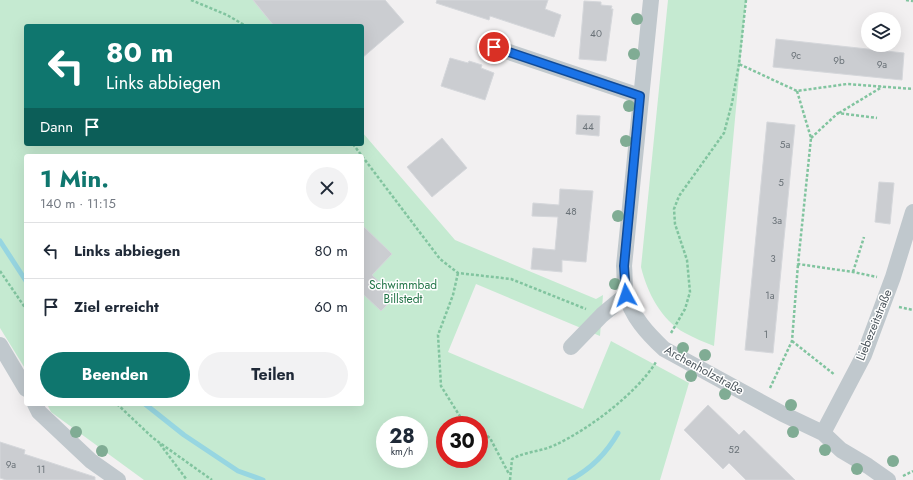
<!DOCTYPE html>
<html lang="de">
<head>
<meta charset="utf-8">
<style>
	body { margin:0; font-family:Jost,sans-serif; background:#f2f2f3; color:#1f2937; height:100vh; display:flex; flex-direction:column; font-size:15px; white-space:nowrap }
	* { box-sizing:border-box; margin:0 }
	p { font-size:13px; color:#747a83 }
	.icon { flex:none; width:22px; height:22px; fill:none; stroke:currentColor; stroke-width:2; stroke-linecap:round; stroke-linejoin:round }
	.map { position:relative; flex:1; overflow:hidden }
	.sheet { position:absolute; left:24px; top:154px; width:340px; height:252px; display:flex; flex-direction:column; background:#fff; border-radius:4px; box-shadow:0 4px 16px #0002 }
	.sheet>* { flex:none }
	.hud { position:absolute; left:24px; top:24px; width:340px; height:122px; border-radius:4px; box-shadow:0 4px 16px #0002; background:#0f766e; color:#fff; overflow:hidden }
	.fabs { position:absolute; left:861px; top:12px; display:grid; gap:8px }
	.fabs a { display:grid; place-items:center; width:40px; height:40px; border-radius:50%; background:#fff; box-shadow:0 4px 16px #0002; font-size:20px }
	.speed { position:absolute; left:376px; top:416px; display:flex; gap:8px; font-size:20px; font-weight:700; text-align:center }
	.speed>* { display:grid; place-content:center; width:52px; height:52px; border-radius:50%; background:#fff; box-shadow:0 4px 16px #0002; line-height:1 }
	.speed small { font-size:10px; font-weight:400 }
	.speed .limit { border:6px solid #d22; background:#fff; color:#111 }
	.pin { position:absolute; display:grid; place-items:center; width:34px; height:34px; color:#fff; margin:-17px; border:2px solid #fff; border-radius:50%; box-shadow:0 1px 4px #0007 }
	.me { position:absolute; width:44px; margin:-22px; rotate:355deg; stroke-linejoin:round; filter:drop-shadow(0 0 3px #0008) }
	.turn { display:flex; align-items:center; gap:14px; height:84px; padding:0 16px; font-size:18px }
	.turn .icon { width:52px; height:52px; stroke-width:2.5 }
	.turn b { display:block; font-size:28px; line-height:34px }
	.then { display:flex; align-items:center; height:38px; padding:0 16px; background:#0003; gap:8px; font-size:15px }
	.round { display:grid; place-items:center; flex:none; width:42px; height:42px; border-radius:21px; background:#f2f2f3 }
	.headline { display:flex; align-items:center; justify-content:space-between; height:68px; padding:0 16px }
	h1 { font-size:24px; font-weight:700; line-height:30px; color:#0f766e }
	.action { display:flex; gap:8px; margin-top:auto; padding:8px 16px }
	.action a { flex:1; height:46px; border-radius:24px; background:#0f766e; color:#fff; font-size:16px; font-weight:700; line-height:46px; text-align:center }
	.action a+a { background:#f2f2f3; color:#1f2937 }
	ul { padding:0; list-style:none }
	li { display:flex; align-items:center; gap:12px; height:56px; padding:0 16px; border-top:1px solid #e0e1e3 }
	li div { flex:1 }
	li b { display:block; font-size:15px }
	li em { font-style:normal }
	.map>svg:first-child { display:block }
	.green { fill:#c5ead1; fill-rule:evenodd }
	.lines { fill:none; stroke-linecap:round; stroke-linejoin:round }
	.stream { stroke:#97d6e1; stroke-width:5 }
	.building { fill:#cbcdd1; stroke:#d5d7db }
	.path { stroke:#81c49f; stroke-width:2.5; stroke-dasharray:3 2; stroke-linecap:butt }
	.minor { stroke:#c0c8cd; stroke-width:16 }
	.tree { fill:#80ac94 }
	.route-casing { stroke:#114b97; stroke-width:10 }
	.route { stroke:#1a73e8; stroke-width:7 }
	.labels { text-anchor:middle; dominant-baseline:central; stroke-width:3; stroke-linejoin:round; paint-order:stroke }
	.number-label { font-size:10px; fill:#6a7278 }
	.park-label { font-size:12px; fill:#237548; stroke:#fff }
	.street-label { font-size:12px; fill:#4a545b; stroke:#fff }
</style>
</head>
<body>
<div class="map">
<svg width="913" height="480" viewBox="0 0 913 480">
	<rect width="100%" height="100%" fill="#f2f0f1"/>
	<path class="green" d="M0 0H253L274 26H26V144H362V132L455 240 596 299 603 295 600 336 476 284 448 352 583 409 611 341 689 383 660 480H144L51 412 47 404H362V156H26V370L0 328ZM385 425H419V459H385ZM445 425H479V459H445Z
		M668 0H746L714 346C704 342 694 338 685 333 661 320 647 292 641 267Z"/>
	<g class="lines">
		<path class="stream" d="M0 241 26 281
			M145 404 184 435 238 471 263 480
			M570 480C591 469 606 454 618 433"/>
	</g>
	<path class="building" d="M253 0H385L404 22 362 58V26H274Z
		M437 0H548L545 9 561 15 554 37 490 16 489 20 436 3Z
		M584 1 601 2V5L612 6 611 9H613L606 61 579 59Z
		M776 39 904 53 902 80 773 67Z
		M450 58 468 63 469 61 482 65 481 68 494 73 485 100 441 86Z
		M577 115 600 116 599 136 576 134Z
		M767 122 795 125 773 353 745 350Z
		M442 138 467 168 432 197 407 167Z
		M879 182 894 183 890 224 875 222Z
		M560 189 593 191 586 262 562 260V272L531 269 533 248 555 250 558 217 532 216 533 203 559 205Z
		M362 225 392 254 372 275 395 297 381 311 362 293Z
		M708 405 739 435 744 430 795 480H746L729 463 723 469 684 430Z
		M0 442 25 450 24 454 95 477V480H6L0 478Z"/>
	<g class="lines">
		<path class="path" d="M191 0 227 15 246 26
			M746 0 739 64 797 91 847 84 913 89
			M906 0 913 1
			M797 91 811 138 798 264 853 272 877 277
			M839 113 882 87
			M811 138 838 113 877 118
			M353 144 362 156
			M362 156 440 259 458 273 511 279 586 309
			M0 271 26 309
			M853 272 864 237
			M458 273 453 295 438 335 441 386 461 418 471 425
			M899 307 913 310
			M671 333 685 309 690 292 687 260 675 224 674 209 679 196 724 133 732 103 739 64
			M792 341 835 375
			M770 388 792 341 798 264
			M117 404 153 438 212 480
			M479 430 490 438 509 474
			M160 444 187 480
			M903 476 913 471
			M510 480 512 459C526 451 541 452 555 445 588 430 637 393 656 362"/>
		<path class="minor" d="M651 0 624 266C625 275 624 285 626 294 631 316 648 334 664 349L783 414 823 433 841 450 868 466 888 480
			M494 47 640 96
			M0 345 26 389
			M571 347 602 315 626 295
			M35 404 39 412 91 461 118 480
			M823 433 864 355 893 277 913 212"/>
	</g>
	<g class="tree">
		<circle cx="637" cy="19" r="6"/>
		<circle cx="634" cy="54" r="6"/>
		<circle cx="629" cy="106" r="6"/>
		<circle cx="626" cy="141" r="6"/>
		<circle cx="618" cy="216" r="6"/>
		<circle cx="615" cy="284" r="6"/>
		<circle cx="683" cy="348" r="6"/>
		<circle cx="705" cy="355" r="6"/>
		<circle cx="691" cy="376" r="6"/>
		<circle cx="725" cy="394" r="6"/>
		<circle cx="791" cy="405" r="6"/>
		<circle cx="76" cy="432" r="6"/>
		<circle cx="793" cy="432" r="6"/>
		<circle cx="825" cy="450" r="6"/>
		<circle cx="102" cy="451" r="6"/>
		<circle cx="893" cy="461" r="6"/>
		<circle cx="857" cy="469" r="6"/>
	</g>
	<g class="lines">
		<g class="route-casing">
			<path id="route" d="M494 47 640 96 624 266 626 295"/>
		</g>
		<use href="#route" class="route"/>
	</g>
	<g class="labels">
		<g class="number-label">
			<text x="596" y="33">40</text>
			<text x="796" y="55">9c</text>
			<text x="839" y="60">9b</text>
			<text x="882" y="64">9a</text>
			<text x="588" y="126">44</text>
			<text x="785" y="144">5a</text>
			<text x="781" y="182">5</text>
			<text x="571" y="211">48</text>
			<text x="777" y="220">3a</text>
			<text x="773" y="258">3</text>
			<text x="770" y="295">1a</text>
			<text x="766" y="334">1</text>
			<text x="734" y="449">52</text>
			<text x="11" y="464">9a</text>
			<text x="41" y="469">11</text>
		</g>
		<g class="park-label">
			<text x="403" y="285">Schwimmbad<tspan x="403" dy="14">Billstedt</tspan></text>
		</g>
		<g class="street-label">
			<text transform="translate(874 325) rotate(-68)">Liebezeitstraße</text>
			<text transform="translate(704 370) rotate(29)">Archenholzstraße</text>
		</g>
	</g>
</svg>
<div class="fabs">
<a><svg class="icon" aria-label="layers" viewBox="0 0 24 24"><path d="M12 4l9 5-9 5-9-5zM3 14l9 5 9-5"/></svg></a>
</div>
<div class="speed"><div>28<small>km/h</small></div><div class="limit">30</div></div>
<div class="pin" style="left:494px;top:47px;background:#d93025"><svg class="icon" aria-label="arrive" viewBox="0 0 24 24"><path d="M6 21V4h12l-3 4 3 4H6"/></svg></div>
<svg class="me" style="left:626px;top:295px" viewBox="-20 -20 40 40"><path d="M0-17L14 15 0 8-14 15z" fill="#1a73e8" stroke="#fff" stroke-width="4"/></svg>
<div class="hud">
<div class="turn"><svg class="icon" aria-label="left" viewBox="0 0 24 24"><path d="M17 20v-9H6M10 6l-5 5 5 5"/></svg><div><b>80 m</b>Links abbiegen</div></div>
<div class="then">Dann<svg class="icon" aria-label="arrive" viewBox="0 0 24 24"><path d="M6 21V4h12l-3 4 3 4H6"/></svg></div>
</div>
<section class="sheet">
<div class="headline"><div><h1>1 Min.</h1><p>140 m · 11:15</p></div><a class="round"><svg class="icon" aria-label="close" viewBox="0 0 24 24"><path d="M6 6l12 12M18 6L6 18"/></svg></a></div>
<ul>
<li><svg class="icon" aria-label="left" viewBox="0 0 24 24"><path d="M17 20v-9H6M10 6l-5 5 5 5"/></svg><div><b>Links abbiegen</b></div><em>80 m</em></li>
<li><svg class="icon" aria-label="arrive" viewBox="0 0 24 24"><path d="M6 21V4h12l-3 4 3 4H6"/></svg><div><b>Ziel erreicht</b></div><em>60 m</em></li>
</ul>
<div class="action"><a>Beenden</a><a>Teilen</a></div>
</section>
</div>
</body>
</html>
